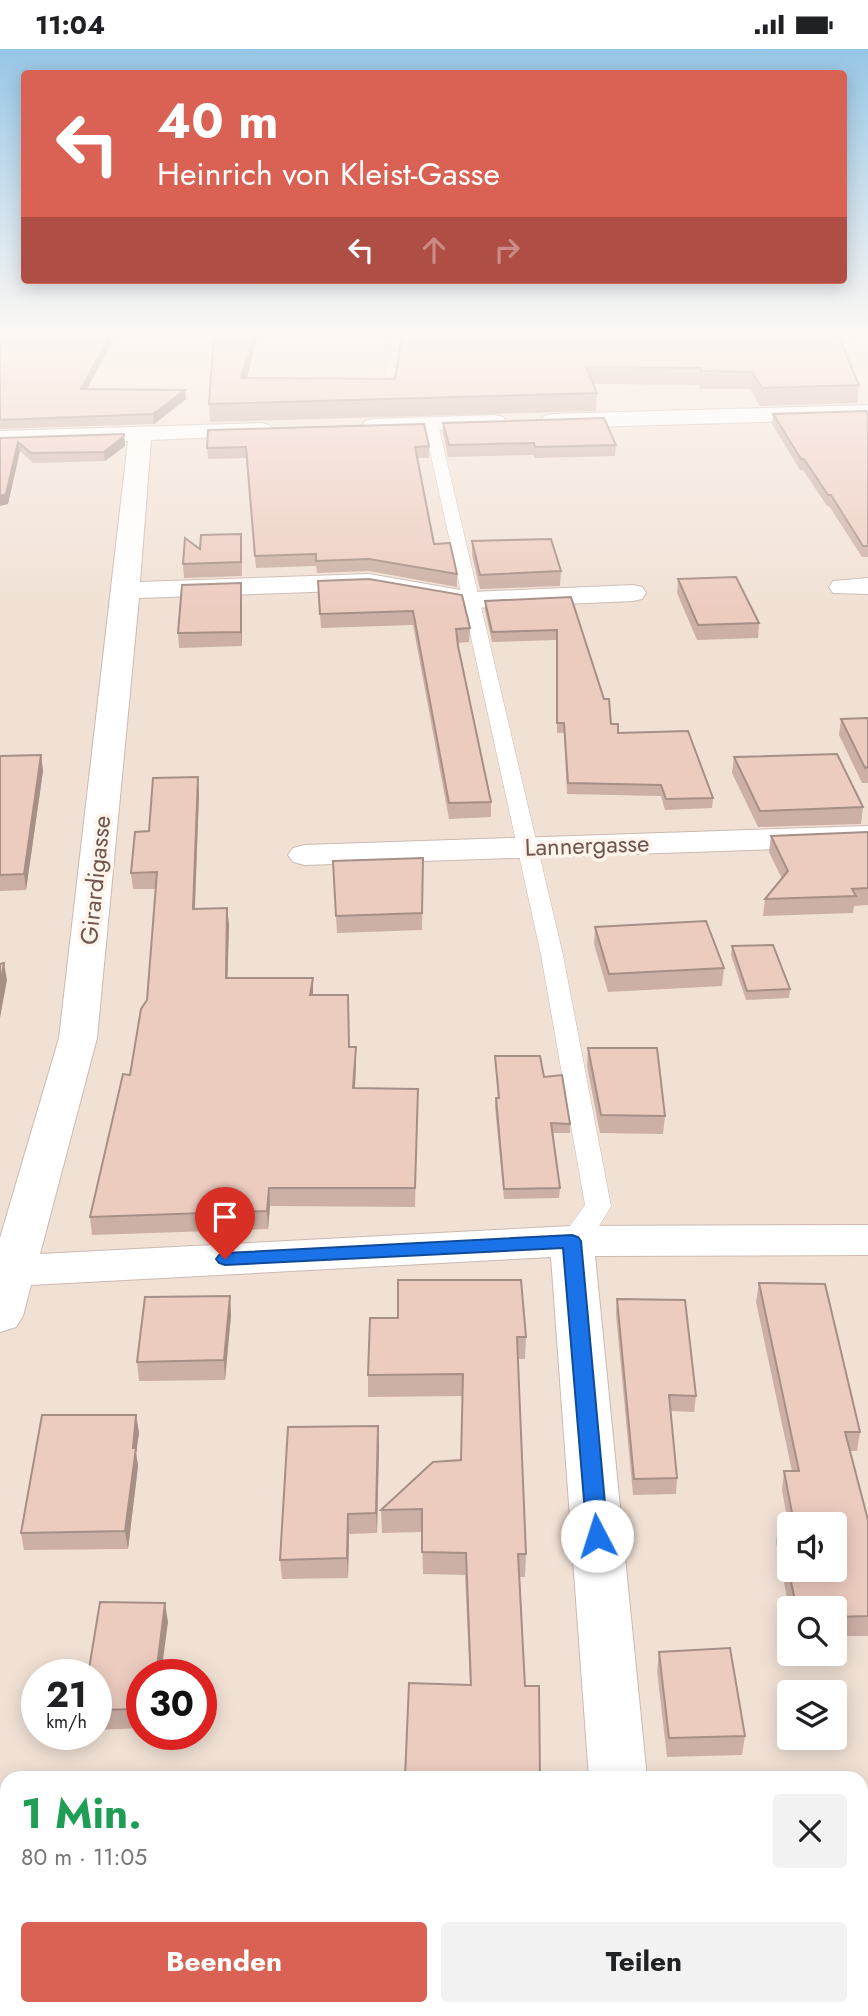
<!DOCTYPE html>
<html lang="de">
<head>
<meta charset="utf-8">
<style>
	body { margin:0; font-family:Jost,sans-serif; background:#f2f2f2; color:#202124; height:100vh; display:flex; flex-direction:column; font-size:26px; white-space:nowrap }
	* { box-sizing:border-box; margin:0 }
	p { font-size:23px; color:#757577 }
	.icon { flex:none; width:38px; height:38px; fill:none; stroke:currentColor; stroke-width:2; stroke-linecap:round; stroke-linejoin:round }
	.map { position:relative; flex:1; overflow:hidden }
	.panel { position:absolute; left:0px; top:1722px; width:868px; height:245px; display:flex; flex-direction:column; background:#fff; border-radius:21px 21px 0 0; box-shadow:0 4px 18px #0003 }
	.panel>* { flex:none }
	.guide { position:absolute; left:21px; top:21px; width:826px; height:214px; border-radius:7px; box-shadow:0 4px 18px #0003; background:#da6255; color:#fff; overflow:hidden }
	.tools { position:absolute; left:777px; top:1463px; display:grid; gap:14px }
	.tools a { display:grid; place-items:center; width:70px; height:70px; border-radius:7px; background:#fff; box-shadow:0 4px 18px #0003; font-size:35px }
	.speed { position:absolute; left:21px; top:1610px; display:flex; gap:14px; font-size:35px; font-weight:700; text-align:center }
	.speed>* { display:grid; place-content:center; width:91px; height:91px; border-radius:50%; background:#fff; box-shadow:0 4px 18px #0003; line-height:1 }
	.speed small { font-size:18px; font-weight:400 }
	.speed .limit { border:10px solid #d22; background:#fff; color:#111 }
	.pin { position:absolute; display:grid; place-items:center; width:60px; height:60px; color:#fff; margin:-72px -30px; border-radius:50% 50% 50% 0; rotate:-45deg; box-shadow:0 0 7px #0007 }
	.pin .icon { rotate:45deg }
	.me { position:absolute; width:77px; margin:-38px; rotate:355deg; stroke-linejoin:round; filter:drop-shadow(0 0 5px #0008) }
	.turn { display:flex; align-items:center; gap:24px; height:147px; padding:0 21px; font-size:32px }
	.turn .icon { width:91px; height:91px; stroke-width:2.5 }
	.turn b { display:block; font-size:49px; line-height:60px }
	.lanes { display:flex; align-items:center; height:66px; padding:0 21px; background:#0003; justify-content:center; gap:35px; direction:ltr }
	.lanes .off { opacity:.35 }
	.round { display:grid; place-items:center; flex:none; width:74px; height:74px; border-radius:7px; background:#f2f2f2 }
	.head { display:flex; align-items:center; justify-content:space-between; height:119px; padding:0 21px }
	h1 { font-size:42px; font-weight:700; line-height:52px; color:#1e9e55 }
	.cta { display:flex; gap:14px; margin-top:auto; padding:14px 21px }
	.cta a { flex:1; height:80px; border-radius:7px; background:#da6255; color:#fff; font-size:28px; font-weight:700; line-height:80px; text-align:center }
	.cta a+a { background:#f2f2f2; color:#202124 }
	.status { display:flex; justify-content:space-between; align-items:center; height:49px; padding:0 35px; background:#fff; direction:ltr }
	.status svg { height:19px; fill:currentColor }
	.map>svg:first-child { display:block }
	.residential { fill:#f1e1d5; fill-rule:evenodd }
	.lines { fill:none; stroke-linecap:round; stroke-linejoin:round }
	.lane-casing { stroke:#cdb9b0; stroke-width:1 }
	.street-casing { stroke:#cdb9b0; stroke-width:2 }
	.path { stroke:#d2afa3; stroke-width:2.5; stroke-dasharray:1 2.5; stroke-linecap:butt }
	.lane { fill:#fff; fill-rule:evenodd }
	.street { fill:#fff; fill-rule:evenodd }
	.wall { fill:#ccafa5 }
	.shaded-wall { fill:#a68f86 }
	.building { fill:#edccc0; stroke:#a68f86; stroke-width:2; fill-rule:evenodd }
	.route { fill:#1a73e8; stroke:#114b97; stroke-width:2 }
	.labels { text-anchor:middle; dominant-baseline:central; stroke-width:7; stroke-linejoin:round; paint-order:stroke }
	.street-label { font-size:24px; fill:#71554d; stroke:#fdf4ec }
</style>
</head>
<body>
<div class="status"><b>11:04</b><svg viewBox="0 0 49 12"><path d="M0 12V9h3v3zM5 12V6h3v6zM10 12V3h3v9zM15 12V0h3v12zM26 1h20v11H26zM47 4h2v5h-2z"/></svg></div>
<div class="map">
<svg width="868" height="1967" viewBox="0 0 868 1967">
	<rect width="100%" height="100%" fill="#faf0e6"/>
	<path class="residential" d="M0 283H868V1967H0ZM789 1475H835V1521H789ZM789 1559H835V1605H789ZM37 1626H96V1685H37ZM142 1626H201V1685H142ZM789 1643H835V1689H789ZM7 1729H861V1960H7Z"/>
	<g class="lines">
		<g class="lane-casing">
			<path id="lane" d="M431 371 438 375 563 906 611 1157C600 1175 586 1205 563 1198L559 1192 585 1156 541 906 424 375Z"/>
		</g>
		<g class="street-casing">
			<path id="street" d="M868 356V370L552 379 544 377 541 372 544 367 552 365Z
				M495 366 503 368 506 373 503 378 373 384 365 382 362 377 365 372 373 370Z
				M261 374 269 376 272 381 269 386 151 391 140 533 369 525 472 543 633 536 642 538 646 544 642 550 633 552 472 559 369 541 139 549 97 989 40 1205 572 1177 868 1176V1206L595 1207 647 1729H589L551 1208 31 1236 23 1267 16 1278 0 1283V1189L59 989 128 392 0 396V382Z
				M868 529V545L833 544 829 538 833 532Z
				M868 777V797L305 816 293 813 288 806 293 799 305 796Z
				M607 1960H671V1967H607Z"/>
		</g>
		<path class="path" d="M847 283 856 304
			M388 300H405
			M841 304H868
			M250 333 264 283
			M383 334 391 283"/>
		<use href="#lane" class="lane"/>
		<use href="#street" class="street"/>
	</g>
	<path class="wall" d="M0 283 114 289 87 340 186 350 154 375 0 380Z
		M214 283H257V290L247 329 395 330 837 283 859 336 857 354 760 357 750 340H700L699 336 593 335 597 344 596 362 210 373 209 355Z
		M773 365 868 367V508H862L829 457H827L803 421H800L772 375Z
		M443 374 616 396 615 407 535 409 533 406 448 408 443 385Z
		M208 381 429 397V409H418L434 495 457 525V538L369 522 317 524 316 517 256 519 246 409 208 410 207 399Z
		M124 385 125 397 105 412 33 414 20 402 8 455 0 389Z
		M472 492 561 522 560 537 480 540 472 506Z
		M242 499V527L184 529 183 515Z
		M678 530 759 574 758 589 697 591 677 544Z
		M318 532 470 579 469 593 458 594 491 753V768L449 770 413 576 321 579Z
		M242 548V597L179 599 178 584Z
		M571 548 611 675 618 684 713 749 712 759 665 761 661 747 567 745 564 684H557V591L492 593 485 561V552Z
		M868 669V734H862L839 686 841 670Z
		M41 706 43 722 26 841 0 842V707Z
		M734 708 863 758 861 775 758 778 732 724Z
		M199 744 195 860 227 859 229 876 227 929 313 946 350 998 356 1015 355 1039 418 1040 415 1158 270 1157 268 1180 92 1186 90 1168 130 1026 147 951 156 840H133L131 824 149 782Z
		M868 783V856L854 857 853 864 763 867 765 850 782 830 769 803 771 787Z
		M333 812 423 826 422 881 337 884Z
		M595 878 724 919 722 937 608 943 594 895Z
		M732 897 790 940 789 949 746 951 731 906Z
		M588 999 665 1067 663 1085 600 1084 587 1017Z
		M495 1007 544 1028 570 1075V1084H553L560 1139 559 1149 504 1150 495 1058 496 1049H498Z
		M759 1234 860 1383 857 1402H850L868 1471V1587H835V1559H789L776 1493 779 1474H788L782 1441 784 1422H792L756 1253Z
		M230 1247 231 1266 225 1331 139 1332 137 1313Z
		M617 1250 696 1347 694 1363 671 1362 677 1429 676 1445 633 1446 616 1265Z
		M370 1269 526 1288 525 1310H518L526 1505 525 1528H520L525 1637 470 1635 465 1526 423 1525 422 1483 382 1484 381 1461 461 1411 463 1347 368 1348V1326Z
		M136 1366 139 1384 136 1404 138 1417 128 1500 24 1501 21 1484Z
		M379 1396 377 1484 349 1485 348 1529 282 1530 280 1511Z
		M168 1573 142 1626V1679L96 1681V1626Z
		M659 1603 745 1687 742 1706 667 1708 657 1622Z"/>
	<path class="shaded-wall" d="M112 283H114V289L82 349 81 340Z
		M254 283H257V290L242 346 241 329Z
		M185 341 186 350 154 375 153 365Z
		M124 385 125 397 105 412 104 403Z
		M18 393 20 402 8 455 0 457V447Z
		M241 534 242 548V597L241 583Z
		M41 706 43 722 26 841 24 825Z
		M198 728 199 744 194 877 193 860Z
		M227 859 229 876 227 947 226 929Z
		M4 914 7 931 0 969V937Z
		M313 929V947L310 946Z
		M356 998V1015L354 1058 353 1039Z
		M269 1139 270 1157 268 1180 267 1162Z
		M230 1247 231 1266 225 1331 224 1311Z
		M136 1366 139 1384 136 1404 138 1417 128 1500 125 1482Z
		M378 1377 379 1396 377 1484 376 1464Z
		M348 1465 349 1485 348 1529 347 1509Z
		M165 1554 168 1573 161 1626H156Z
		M36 1960H43L42 1967H35Z"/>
	<path class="building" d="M0 283H112L81 340 185 341 153 365 0 371Z
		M214 283H254L241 329 395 330 403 283H837L859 336 762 339 752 323 701 322V319L586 318 597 344 209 355Z
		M866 362 868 367V497H863L831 446H828L804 410H801L773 365Z
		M604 369 616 396 535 398 534 394 449 396 443 374Z
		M424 375 429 397 415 398 434 495 450 494 457 525 369 510 316 512V505L255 507 246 398 207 399 208 381Z
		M124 385V387L104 403 31 404 18 393 6 445 0 447V389Z
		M241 485V513L183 515 185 489 200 500 201 486Z
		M551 490 561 522 480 526 472 492Z
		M736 528 759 574 698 576 678 530Z
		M369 530 462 546 470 579 456 580 458 597 491 753 449 754 413 562 320 565 318 532Z
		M241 534V583L178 584 182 536Z
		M571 548 604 650H609L611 675H618V684L688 682 713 749 666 750 661 736 568 734 564 674H557V581L492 583 485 552Z
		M868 669V718L865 719 841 670Z
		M837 705 863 758 760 762 734 708Z
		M41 706 24 825 0 826V707Z
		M198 728 193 860 227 859 226 929H313L310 946H348L349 998H356L353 1039 418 1040 415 1139H269L267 1162 90 1168 123 1025 130 1026 141 960 147 951 157 823 131 824 135 783 149 782 153 729Z
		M868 783V839L852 840 856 847 765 850 788 822 771 787Z
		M423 809 422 864 336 867 333 812Z
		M706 872 724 919 609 925 595 878Z
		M773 896 790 940 747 942 732 897Z
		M4 914 0 937V915Z
		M588 999H657L665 1067 601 1066Z
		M495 1007H540L544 1028 562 1026 570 1075 551 1074 560 1139 504 1140 496 1049H499Z
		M398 1231H521L526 1288H517L526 1505H518L525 1637H539L540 1729H405L409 1634 471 1636 466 1504 422 1503V1460L381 1461 433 1413 461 1411 463 1325 368 1326 370 1269H398Z
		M759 1234 825 1235 860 1383H845L868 1471V1567L835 1568V1559H820L818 1552H795L779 1474H794L784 1422H799ZM789 1475H835V1521H789Z
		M230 1247 224 1311 137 1313 145 1248Z
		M617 1250 685 1251 696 1347 669 1346 677 1429 634 1430Z
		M42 1366H136L133 1399H136L125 1482 21 1484Z
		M378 1377 376 1464 348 1465 347 1509 280 1511 288 1378Z
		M100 1553 165 1554 156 1626H142V1660L96 1661V1626H88Z
		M730 1599 745 1687 669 1689 659 1603Z
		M0 1744H7V1960H36L35 1967H0Z
		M398 1960H547V1967H398Z"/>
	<linearGradient id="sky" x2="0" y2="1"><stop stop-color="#96c6e6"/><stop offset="0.51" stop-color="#fdf8f4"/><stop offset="1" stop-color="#fdf8f4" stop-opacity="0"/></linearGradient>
	<rect width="868" height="559" fill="url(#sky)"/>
	<path class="route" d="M572 1186 578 1188 581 1192 608 1487 605 1493 597 1496 590 1493 587 1487 563 1199 225 1216 219 1214 216 1210 219 1206 225 1204Z"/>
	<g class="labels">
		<g class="street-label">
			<text transform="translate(587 796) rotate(-2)">Lannergasse</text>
			<text transform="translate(95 831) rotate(-84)">Girardigasse</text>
		</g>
	</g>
</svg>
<div class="tools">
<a><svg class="icon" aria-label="sound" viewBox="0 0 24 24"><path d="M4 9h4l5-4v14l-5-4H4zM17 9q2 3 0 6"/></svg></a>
<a><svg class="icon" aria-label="search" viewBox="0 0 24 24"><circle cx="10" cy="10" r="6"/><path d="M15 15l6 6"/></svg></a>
<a><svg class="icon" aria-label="layers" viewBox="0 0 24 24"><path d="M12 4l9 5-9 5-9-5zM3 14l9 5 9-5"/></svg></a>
</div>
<div class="speed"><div>21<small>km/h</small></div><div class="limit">30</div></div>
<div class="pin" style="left:225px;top:1210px;background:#d93025"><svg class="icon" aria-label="arrive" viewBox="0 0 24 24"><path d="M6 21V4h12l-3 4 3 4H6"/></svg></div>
<svg class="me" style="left:597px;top:1487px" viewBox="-20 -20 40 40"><circle r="19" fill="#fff"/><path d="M0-13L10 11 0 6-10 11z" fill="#1a73e8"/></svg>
<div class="guide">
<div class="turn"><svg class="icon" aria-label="left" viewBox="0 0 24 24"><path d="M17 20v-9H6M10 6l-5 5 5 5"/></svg><div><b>40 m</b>Heinrich von Kleist-Gasse</div></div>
<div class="lanes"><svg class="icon" aria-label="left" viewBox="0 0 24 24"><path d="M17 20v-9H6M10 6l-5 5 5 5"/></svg><svg class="icon off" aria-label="ahead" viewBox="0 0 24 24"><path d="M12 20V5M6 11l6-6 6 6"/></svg><svg class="icon off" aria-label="right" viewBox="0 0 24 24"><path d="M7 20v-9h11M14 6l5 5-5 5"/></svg></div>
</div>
<section class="panel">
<div class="head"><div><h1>1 Min.</h1><p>80 m · 11:05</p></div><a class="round"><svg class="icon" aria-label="close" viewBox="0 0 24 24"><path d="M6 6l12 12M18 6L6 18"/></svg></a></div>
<div class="cta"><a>Beenden</a><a>Teilen</a></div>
</section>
</div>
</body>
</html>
